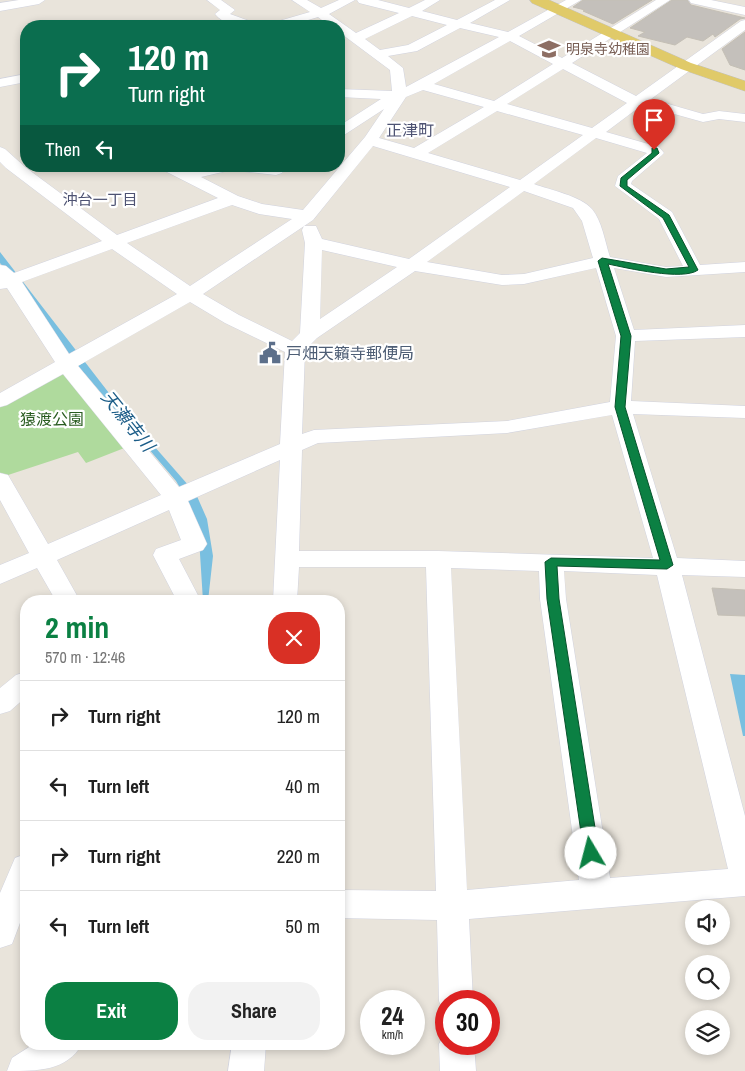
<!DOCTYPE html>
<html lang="en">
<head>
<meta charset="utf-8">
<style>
	body { margin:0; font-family:"Archivo Narrow","Noto Sans JP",sans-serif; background:#f2f2f2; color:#222; height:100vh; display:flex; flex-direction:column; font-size:19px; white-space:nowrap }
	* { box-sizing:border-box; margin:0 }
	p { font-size:16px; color:#767676 }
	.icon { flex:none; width:28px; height:28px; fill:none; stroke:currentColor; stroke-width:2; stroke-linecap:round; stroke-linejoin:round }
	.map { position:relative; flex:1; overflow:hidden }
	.details { position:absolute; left:20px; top:595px; width:325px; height:455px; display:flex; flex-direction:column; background:#fff; border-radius:20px; box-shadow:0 2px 8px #0003 }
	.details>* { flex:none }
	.guide { position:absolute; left:20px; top:20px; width:325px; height:152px; border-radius:20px; box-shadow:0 2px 8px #0003; background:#0b6e4f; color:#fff; overflow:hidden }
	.tools { position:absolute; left:685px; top:900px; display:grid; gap:10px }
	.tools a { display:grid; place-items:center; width:45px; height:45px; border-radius:50%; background:#fff; box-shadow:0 2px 8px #0003; font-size:25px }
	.speed { position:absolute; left:360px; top:990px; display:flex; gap:10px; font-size:25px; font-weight:700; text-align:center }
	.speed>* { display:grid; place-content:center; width:65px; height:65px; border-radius:50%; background:#fff; box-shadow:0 2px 8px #0003; line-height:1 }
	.speed small { font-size:12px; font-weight:400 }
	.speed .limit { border:8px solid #d22; background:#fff; color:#111 }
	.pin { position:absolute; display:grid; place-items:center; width:42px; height:42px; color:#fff; margin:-51px -21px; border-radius:50% 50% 50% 0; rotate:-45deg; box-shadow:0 0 5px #0007 }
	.pin .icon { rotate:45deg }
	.me { position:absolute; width:55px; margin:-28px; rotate:352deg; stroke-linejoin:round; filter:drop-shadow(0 0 4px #0008) }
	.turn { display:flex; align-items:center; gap:18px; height:105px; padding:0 25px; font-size:22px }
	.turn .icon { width:65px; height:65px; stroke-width:2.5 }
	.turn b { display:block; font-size:35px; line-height:42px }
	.then { display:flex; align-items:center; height:48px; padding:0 25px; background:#0003; gap:10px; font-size:19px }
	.round { display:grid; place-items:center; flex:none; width:52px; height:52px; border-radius:20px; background:#f2f2f2 }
	.summary { display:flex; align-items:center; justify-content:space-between; height:85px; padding:0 25px }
	h1 { font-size:30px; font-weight:700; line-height:38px; color:#0b8043 }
	.primary-button { display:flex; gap:10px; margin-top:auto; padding:10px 25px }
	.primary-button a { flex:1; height:58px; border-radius:20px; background:#0b8043; color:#fff; font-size:20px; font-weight:700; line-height:58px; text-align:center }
	.primary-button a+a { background:#f2f2f2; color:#222 }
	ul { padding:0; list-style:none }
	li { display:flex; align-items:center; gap:15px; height:70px; padding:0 25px; border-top:1px solid #e0e0e0 }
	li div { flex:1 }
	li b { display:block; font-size:19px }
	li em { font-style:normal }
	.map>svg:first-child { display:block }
	.green { fill:#afda9d }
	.water { fill:#79bfe0 }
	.building { fill:#c4c0bb; stroke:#c4bfb5 }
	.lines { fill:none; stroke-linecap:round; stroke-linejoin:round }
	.minor-casing { stroke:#d1d3df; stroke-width:1 }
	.major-casing { stroke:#c3c3c3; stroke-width:1 }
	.minor { fill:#fff; fill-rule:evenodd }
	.major { fill:#e0ca69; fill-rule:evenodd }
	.route { fill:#0b8043; stroke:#07532c }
	.labels { text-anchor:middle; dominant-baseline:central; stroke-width:4.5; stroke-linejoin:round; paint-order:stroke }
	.far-education-label { font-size:14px; fill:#785e54; stroke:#fff; text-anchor:start }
	.far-neighbourhood-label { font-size:15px; fill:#4e5373; stroke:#fff }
	.far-quarter-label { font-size:16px; fill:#4e5373; stroke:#fff }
	.service-label { font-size:16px; fill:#4e5e75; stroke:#fff; text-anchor:start }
	.park-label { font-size:16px; fill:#2a5c21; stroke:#fff }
	.water-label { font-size:18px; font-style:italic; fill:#1c5d88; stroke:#fff }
</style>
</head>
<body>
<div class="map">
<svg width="745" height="1071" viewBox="0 0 745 1071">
	<rect width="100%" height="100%" fill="#e9e4db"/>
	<path class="green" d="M64 367 132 445 86 463 78 452 2 477 0 474V403Z"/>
	<path class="water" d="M0 252 119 406 196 494 207 519 213 556 208 601H203L199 538 190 505 176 481 68 354 0 263Z
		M730 674 745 675V736H743Z"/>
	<path class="building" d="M583 0H652L613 24 583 11 585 10 573 7Z
		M672 0H687L691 5 745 18 740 19 715 37 713 34 703 41 687 37 675 45 638 36 645 32 630 28Z
		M745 32V70L730 65 722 49Z
		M712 588 745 590V616L718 615Z"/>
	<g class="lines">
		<g class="minor-casing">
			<path id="minor" d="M19 0H45L39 4 0 11V3Z
				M207 0H221L235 10 230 14 255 23 257 26C244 27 224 26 215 14L220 10Z
				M292 0H307L321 8 339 0H355L329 14 356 33 399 13 359 3 357 0H378L409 8 425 0H440L422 11 457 20 495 0H510L470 23 508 32 566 0H581L519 36 562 58 656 0H670L572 63 636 96 741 21 745 20V30L651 99 703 114 719 111 745 114V122L719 119 703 122 642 105 606 132 659 147 664 153 661 156 632 181 631 184 672 212 700 265 745 262V272L666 277 614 268 634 330 745 325V337L635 341 631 401 745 406V418L633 414 677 558 745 561V577L682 575 745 816V896L469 919 473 1001H446V1013H444L439 1001 437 920 339 918V890L436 891 426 567H299L297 601H273L280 460 188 501 207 544 203 550 179 559 201 601H177L153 555 156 549 181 540 169 510 57 560 80 601H56L37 568 0 584V565L29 553 0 500V473L8 475 48 544 161 495 63 374 7 405 0 407V393L55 362 7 288 0 289V265L6 266 14 273 102 241 6 168 0 162V147L5 149 25 167 117 235 218 198 161 169 159 166H180L188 171 206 166 282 167 284 170 282 173 276 175 231 170 201 177 238 196 262 204 303 210 365 137 384 109 344 135 339 136V126L381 99 339 97V89L392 91 390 70 339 32V26H330L318 17 288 26H270L272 23 310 12ZM412 16 447 25 408 45 380 50 365 39ZM460 28 499 37 406 87 403 68 388 56 417 51ZM510 41 553 64 494 101 434 84ZM563 69 627 103 592 128 507 104ZM423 90 484 107 414 148 379 138 406 97ZM497 111 583 135 520 180 428 153ZM596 138 647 153 618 176 615 186 659 219 683 266 666 267 610 257C605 242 602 221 592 209 581 196 550 190 534 184ZM373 146 510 187 409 259 322 239 316 226H304L302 230 305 243 300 333 292 341 239 315 203 294 313 220ZM524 191 573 208 582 221 593 258 524 274 502 275 427 262ZM232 205 259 214 292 219 190 286 127 243ZM112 249 177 294 69 354 22 282ZM322 250 397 267 320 319ZM596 268 616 336 610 402 507 421 314 430 302 434 305 350 317 338 415 271 502 285 524 284ZM190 302 225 323 285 352 280 444 179 487 78 366ZM612 415 653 558 438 551H299L302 450 318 443 507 433ZM451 568 539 571 540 599 579 880 467 890ZM564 571 657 575 728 869 610 878 566 599Z
				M689 0H711L745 7V15L691 3Z
				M26 74V82L0 87V79Z
				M26 672V697L10 711 0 714V688L16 675Z
				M26 854V907L12 944 0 948V893L15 858Z
				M446 1031V1044H474L476 1071H440L439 1044Z
				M34 1044H82C67 1071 38 1071 7 1071L12 1058Z
				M232 1044H266L264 1071H228Z"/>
		</g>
		<g class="major-casing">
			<path id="major" d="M530 0H549L691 63 745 81V91L681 69 532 3Z"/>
		</g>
		<use href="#minor" class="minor"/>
		<use href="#major" class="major"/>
	</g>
	<path class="route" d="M652 148H657L659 153 627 180V186L669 215 698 270C683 281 627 268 608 264L631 336 625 407 673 565 667 569 557 566 559 599 599 853 597 858 591 860 586 858 584 853 547 599 545 562 551 558 660 560 615 407 621 336 598 261 602 258 666 269 689 267 663 218 620 186 621 178 652 153Z"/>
	<defs>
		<g id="school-bare" transform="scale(1.725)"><path d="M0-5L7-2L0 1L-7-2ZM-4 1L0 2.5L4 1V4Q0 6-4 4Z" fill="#8d6e63" stroke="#fff" stroke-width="2.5" paint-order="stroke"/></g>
		<g id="civic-bare" transform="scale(1.725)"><path d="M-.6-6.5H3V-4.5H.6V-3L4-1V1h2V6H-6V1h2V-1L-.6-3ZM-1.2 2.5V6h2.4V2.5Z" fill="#5c6f8a" stroke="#fff" stroke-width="2.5" paint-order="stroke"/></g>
	</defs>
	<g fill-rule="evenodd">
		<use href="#school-bare" x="549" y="49"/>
		<use href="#civic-bare" x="270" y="353"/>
	</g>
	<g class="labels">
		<g class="far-education-label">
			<text x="566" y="49">明泉寺幼稚園</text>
		</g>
		<g class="far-neighbourhood-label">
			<text x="100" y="199">沖台一丁目</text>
		</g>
		<g class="far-quarter-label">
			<text x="410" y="130">正津町</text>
		</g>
		<g class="service-label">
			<text x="286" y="353">戸畑天籟寺郵便局</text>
		</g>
		<g class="park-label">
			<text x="52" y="419">猿渡公園</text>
		</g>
		<g class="water-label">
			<text transform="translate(128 421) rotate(51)">天瀬寺川</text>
		</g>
	</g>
</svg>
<div class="tools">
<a><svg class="icon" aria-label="sound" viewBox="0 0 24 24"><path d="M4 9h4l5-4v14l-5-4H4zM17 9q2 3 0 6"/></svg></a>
<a><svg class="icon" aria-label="search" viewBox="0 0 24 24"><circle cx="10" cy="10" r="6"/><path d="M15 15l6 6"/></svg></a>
<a><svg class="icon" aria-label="layers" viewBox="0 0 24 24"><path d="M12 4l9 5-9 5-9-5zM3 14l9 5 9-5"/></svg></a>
</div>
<div class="speed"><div>24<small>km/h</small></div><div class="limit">30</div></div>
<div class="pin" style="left:654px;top:150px;background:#d93025"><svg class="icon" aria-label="arrive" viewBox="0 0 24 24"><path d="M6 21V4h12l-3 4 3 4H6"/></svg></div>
<svg class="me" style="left:591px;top:853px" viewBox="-20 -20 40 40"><circle r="19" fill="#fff"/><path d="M0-13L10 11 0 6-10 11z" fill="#0b8043"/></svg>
<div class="guide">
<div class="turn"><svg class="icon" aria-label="right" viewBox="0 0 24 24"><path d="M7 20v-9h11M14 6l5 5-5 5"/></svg><div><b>120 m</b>Turn right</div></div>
<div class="then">Then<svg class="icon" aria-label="left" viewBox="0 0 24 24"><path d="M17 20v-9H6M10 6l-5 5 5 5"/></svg></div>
</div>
<section class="details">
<div class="summary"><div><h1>2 min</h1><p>570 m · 12:46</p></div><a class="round" style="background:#d93025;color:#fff"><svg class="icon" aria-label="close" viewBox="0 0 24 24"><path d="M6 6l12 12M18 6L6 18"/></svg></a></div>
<ul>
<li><svg class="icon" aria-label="right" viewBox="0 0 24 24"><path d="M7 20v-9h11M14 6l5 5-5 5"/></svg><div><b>Turn right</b></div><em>120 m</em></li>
<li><svg class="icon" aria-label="left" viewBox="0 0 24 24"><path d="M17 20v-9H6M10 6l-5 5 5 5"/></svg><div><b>Turn left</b></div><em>40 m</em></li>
<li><svg class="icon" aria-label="right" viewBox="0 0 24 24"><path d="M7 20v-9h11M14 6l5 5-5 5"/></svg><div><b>Turn right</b></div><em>220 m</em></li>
<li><svg class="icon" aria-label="left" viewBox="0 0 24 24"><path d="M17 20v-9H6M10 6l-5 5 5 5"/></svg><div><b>Turn left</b></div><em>50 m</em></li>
</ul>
<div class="primary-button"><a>Exit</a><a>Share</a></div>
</section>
</div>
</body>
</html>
